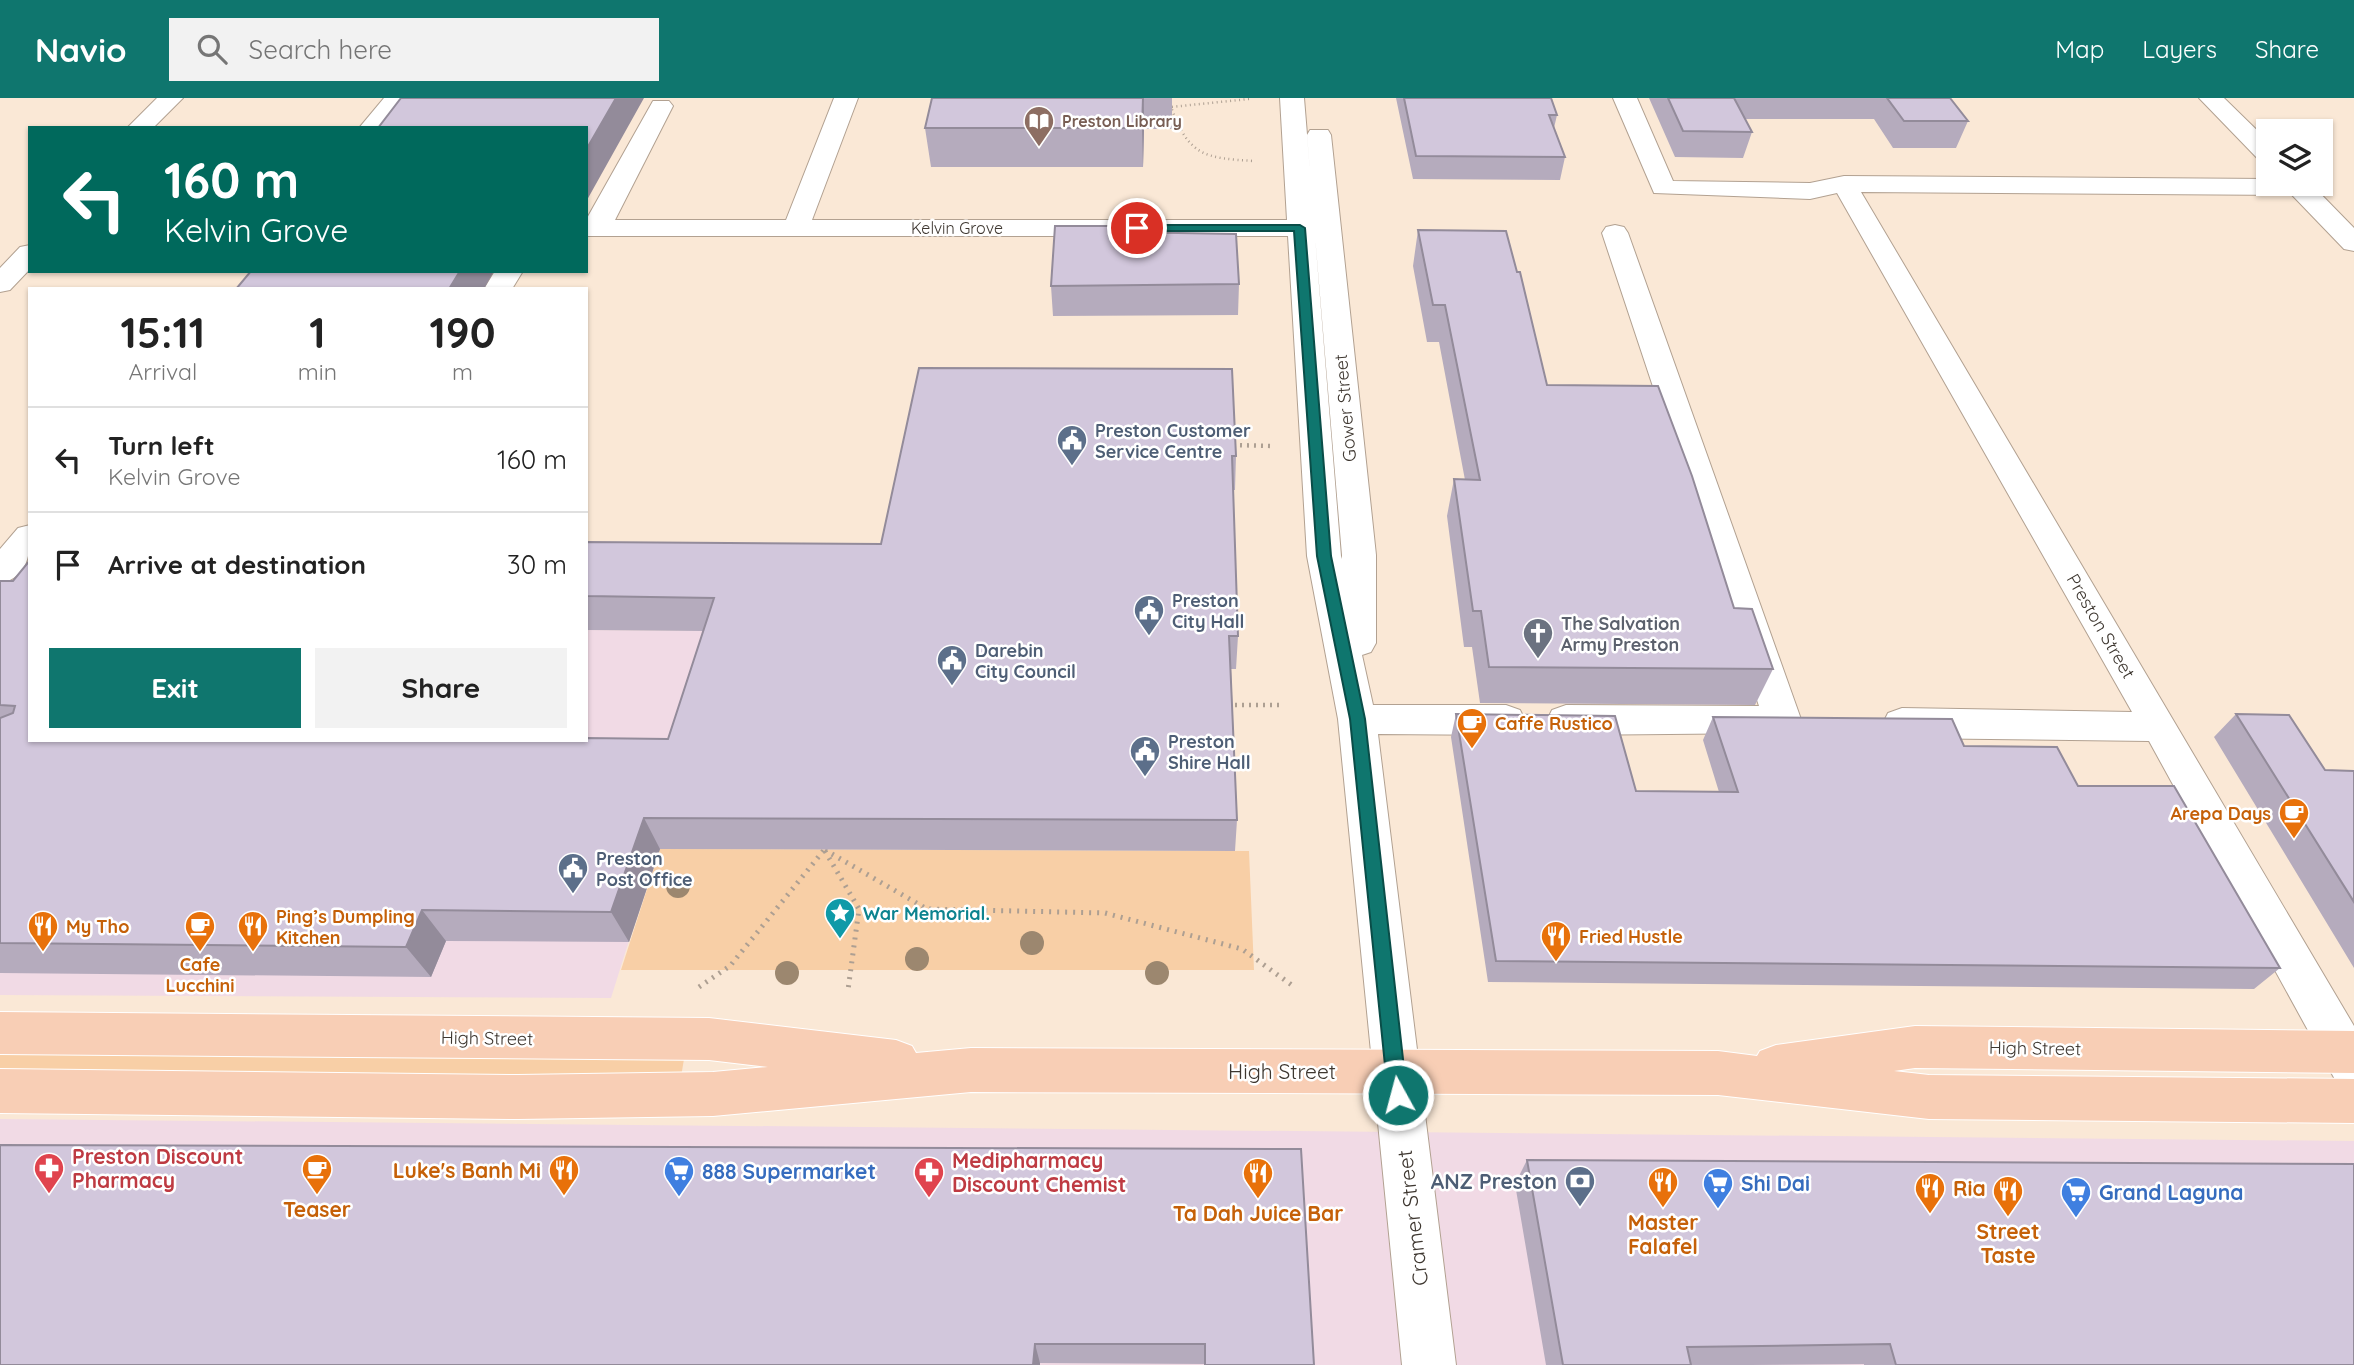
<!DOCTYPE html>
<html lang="en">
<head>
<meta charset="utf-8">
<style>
	body { margin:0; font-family:Quicksand,sans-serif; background:#f2f2f2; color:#222; height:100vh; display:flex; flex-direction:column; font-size:26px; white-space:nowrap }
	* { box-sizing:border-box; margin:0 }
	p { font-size:23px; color:#767676 }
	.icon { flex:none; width:38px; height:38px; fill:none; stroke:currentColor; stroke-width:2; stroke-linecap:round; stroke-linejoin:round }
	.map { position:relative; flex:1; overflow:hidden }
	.panel { position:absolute; left:28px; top:189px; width:560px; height:455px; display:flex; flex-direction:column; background:#fff; border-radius:0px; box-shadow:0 2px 5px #0004 }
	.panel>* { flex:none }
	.top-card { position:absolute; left:28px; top:28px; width:560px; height:147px; border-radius:0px; box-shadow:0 2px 5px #0004; background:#00695c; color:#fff; overflow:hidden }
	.buttons { position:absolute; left:2256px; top:21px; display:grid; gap:14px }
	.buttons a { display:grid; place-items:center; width:77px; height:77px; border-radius:0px; background:#fff; box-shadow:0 2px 5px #0004; font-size:35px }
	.pin { position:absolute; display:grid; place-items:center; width:60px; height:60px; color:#fff; margin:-30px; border:4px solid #fff; border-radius:50%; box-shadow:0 2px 7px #0007 }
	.me { position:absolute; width:77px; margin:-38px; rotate:353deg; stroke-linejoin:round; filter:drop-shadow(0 0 5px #0008) }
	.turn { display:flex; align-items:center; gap:24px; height:147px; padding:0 21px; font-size:32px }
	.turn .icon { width:91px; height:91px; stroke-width:2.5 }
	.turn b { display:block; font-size:49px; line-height:60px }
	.eta { display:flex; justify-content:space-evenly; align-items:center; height:119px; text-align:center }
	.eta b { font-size:42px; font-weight:800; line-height:49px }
	.cta { display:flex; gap:14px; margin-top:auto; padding:14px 21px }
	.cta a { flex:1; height:80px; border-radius:0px; background:#0f766e; color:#fff; font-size:28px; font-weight:800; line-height:80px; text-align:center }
	.cta a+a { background:#f2f2f2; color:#222 }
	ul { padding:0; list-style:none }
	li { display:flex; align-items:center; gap:21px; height:105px; padding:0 21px; border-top:2px solid #e0e0e0 }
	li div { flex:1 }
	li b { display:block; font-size:26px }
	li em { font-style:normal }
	header { display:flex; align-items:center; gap:42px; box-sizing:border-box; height:98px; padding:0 35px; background:#0f766e; color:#fff }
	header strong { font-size:33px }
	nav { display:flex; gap:38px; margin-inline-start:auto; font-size:24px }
	.search { width:490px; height:63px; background:#f2f2f2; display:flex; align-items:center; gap:18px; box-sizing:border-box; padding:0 24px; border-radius:0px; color:#767676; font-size:26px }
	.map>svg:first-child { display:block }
	.commercial { fill:#f1dae5 }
	.green { fill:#f8cfa6 }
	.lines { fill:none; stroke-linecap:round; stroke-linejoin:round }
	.minor-casing { stroke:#b2a191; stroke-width:2 }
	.major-casing { stroke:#fff; stroke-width:2 }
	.path-far2 { stroke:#ad9f92; stroke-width:2.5; stroke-dasharray:1 3.5; stroke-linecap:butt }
	.path-far1 { stroke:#ad9f92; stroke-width:4.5; stroke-dasharray:2 5; stroke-linecap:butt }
	.path { stroke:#ad9f92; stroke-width:5; stroke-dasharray:2 6; stroke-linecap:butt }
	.minor { fill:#fff; fill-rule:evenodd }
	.major { fill:#f8ceb5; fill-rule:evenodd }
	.tree { fill:#9c876f }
	.wall { fill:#b5abbd }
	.shaded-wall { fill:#938b9a }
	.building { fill:#d2c7dc; stroke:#938b9a; stroke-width:2 }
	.route { fill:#0f766e; stroke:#0a4d48; stroke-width:2 }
	.labels { text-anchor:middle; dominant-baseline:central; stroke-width:5; stroke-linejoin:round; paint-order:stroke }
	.far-education-label { font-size:16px; font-weight:bold; fill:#785e54; stroke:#fff; text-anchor:start }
	.far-street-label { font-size:16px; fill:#3e3730; stroke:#fff }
	.street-label { font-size:18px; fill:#3e3730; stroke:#fff }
	.service-label { font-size:18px; font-weight:bold; fill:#4e5e75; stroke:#fff; text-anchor:start }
	.worship-label { font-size:18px; font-weight:bold; fill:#5b616d; stroke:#fff; text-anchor:start }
	.food-label { font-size:18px; font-weight:bold; fill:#c56008; stroke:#fff; text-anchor:start }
	.culture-label { font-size:18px; font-weight:bold; fill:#0d838f; stroke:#fff; text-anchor:start }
	.near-street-label { font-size:21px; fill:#3e3730; stroke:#fff }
	.near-health-label { font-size:21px; font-weight:bold; fill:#be3a42; stroke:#fff; text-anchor:start }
	.near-food-label { font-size:21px; font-weight:bold; fill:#c56008; stroke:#fff }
	.near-shop-label { font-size:21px; font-weight:bold; fill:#366cbe; stroke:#fff; text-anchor:start }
	.near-service-label { font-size:21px; font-weight:bold; fill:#4e5e75; stroke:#fff; text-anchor:end }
</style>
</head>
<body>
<header>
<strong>Navio</strong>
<div class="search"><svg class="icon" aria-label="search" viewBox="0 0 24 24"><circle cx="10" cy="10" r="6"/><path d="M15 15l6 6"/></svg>Search here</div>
<nav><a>Map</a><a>Layers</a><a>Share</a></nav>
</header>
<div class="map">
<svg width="2354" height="1267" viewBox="0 0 2354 1267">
	<rect width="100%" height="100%" fill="#fae8d6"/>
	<path class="commercial" d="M586 532 726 533 611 900 0 897V640L586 642Z
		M0 1021 2354 1043V1267H0Z"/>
	<path class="green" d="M660 751 1249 753 1254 872H621Z
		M0 951 684 961 681 979 0 973Z"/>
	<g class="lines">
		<g class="minor-casing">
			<path id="minor" d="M157 0H183L153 30H127Z
				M384 0H408L384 30H359Z
				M834 0H858L812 122H1287L1280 0H1304L1314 122 1307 37 1310 32H1328L1331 37 1376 457V545L1371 554 1362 557 1373 607H1506L1520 612 1525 622 1520 632 1506 637 1378 636 1456 1267H1402L1338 621 1307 458 1288 138H586V122L653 3H669L673 8 615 122H786ZM1315 138 1342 457V461L1341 458Z
				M1613 0H1637L1673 83 1810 85 1844 78 2268 81V86H2311L2354 130V153L2344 151 2292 97 1861 94 2354 928V994L2338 987 2149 643 1902 640 1888 635 1883 625 1888 615 1902 610 2132 614 1837 95 1810 101 1654 95Z
				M2199 0H2224L2268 43V64L2259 62Z
				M1615 127 1624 129 1628 135 1802 624 1797 634 1783 639 1772 635 1566 637 1552 632 1547 622 1552 612 1566 607 1759 608 1602 135 1606 129Z
				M30 147V171L10 192 0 194V170L20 149Z
				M495 173H523L512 191H484Z
				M30 427C30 454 31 477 0 486V451L18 430Z"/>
		</g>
		<g class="major-casing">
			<path id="major" d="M0 914 709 920 896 942 912 948 916 955 971 950 1718 953 1757 958 1760 953 1776 947 1915 928 2354 933V975L1915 970 1894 973 1929 977 2354 981V1025L1929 1021 1718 997 1268 995 971 994 713 1018 518 1021 0 1015V971L518 977 713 974 768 969 709 962 0 956Z"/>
		</g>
		<path class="path-far2" d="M1249 1 1171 9C1189 58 1204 60 1254 63"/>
		<path class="path-far1" d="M1233 347 1273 348
			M1228 607H1283"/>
		<path class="path" d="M825 752 927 811 1105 815 1242 851 1293 888
			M825 753 859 811 848 892
			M699 889 730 868 824 752"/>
		<use href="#minor" class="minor"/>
		<use href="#major" class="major"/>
	</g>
	<g class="tree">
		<circle cx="678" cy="788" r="12"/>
		<circle cx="1032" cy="845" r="12"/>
		<circle cx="917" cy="861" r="12"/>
		<circle cx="787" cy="875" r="12"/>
		<circle cx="1157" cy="875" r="12"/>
	</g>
	<path class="wall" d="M932 0H1172V31H1144L1143 69H931L925 30Z
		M1396 0H1551L1557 17 1554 30 1565 59 1560 82 1413 81Z
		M1649 0H1950L1968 23 1956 50H1893L1874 21H1745L1752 34 1743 60 1675 59Z
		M1418 132 1734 510 1773 571 1755 607 1480 605 1472 549H1464L1447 418 1454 381 1465 382 1439 244H1427L1413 168Z
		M1120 134 1239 186 1238 217 1053 218 1051 188Z
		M919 270 1236 358 1235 392H1233L1238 538 1236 571H1231L1237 722 1235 753 660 751 629 844 446 843 431 879 0 875V620L3 619H0V483H13L30 642 668 641 703 533 586 532V444L881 446Z
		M1456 616 1636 693 1719 694 1703 642 1713 619 1964 648 2078 688 2280 870 2254 891 1488 884 1451 639Z
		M2236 616 2325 672 2354 673V870L2214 639Z
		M1301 1051 1314 1267H1204V1266L1040 1265 0 1267Z
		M1527 1062 2354 1267H1864V1266L1750 1267H1546L1515 1086Z"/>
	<path class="shaded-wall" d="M616 0H644L587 102 586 52Z
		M1144 0V31L1143 69 1142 30Z
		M460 173H494L484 191H449Z
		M644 720 660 751 629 844 611 814Z
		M422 812 446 843 431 879 406 849Z
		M1035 1246 1040 1265V1267H1033Z"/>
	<path class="building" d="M401 0H616L586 52V30H378Z
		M932 0H1143L1142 30H925Z
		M1404 0H1551L1557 17H1549L1565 59 1416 58Z
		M1668 0H1734L1752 34 1683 33Z
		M1887 0H1950L1968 23H1904Z
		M1055 128H1120V134L1236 136 1239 186 1051 188Z
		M1418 132 1506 133 1517 174H1520L1547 287 1658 288 1692 378 1734 510 1752 511 1773 571 1489 569 1481 513H1473L1454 381 1480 382 1445 207H1433Z
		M251 173H460L449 191H236Z
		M919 270 1232 271 1236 358H1232L1238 538H1229L1237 722 644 720 611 814 422 812 406 849 0 845V620L13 615 15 608 0 607V483H13L30 462V642H586V640L668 641 714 500 586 498V444L881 446Z
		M1456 616 1615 618 1636 693 1738 694 1713 619 1952 621 1964 648 2057 649 2078 688H2174L2280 870 1496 863Z
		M2236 616 2289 617 2325 672 2354 673V804Z
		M0 1047 1301 1051 1314 1267H1205V1246H1035L1033 1267H0Z
		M1527 1062 2354 1066V1267H1896L1890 1246 1687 1249 1691 1267H1563Z"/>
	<path class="route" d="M1300 127 1305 130 1331 458 1365 621 1407 997 1404 1003 1398 1006 1391 1003 1388 997 1350 621 1317 458 1294 133H1137L1132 130 1137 127Z"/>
	<defs>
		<g id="library-pin" transform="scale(1.575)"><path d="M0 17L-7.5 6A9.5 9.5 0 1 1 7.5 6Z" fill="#8d6e63" stroke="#fff"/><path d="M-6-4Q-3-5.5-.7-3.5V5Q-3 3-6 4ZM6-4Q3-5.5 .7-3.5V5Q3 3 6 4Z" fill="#fff"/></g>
		<g id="civic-pin" transform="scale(1.575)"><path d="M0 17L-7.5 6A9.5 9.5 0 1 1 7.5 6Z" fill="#5c6f8a" stroke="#fff"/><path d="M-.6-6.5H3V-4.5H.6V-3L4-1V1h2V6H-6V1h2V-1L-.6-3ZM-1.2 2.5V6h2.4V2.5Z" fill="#fff"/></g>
		<g id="church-pin" transform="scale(1.575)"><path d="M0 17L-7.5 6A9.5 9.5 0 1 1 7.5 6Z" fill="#6b7280" stroke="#fff"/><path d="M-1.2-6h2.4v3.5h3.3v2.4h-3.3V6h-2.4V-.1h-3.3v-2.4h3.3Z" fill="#fff"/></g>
		<g id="cafe-pin" transform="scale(1.575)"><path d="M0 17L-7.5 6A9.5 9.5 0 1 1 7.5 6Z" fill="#e8710a" stroke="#fff"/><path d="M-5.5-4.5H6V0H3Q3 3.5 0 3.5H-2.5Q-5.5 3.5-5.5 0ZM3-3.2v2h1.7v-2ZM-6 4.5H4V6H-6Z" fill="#fff"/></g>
		<g id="sight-pin" transform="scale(1.575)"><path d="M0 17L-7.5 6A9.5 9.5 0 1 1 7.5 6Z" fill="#0f9aa8" stroke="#fff"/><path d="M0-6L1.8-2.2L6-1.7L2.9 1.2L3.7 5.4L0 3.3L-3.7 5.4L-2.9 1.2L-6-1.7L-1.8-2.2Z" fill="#fff"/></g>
		<g id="restaurant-pin" transform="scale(1.575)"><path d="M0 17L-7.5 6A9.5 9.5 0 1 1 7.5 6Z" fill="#e8710a" stroke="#fff"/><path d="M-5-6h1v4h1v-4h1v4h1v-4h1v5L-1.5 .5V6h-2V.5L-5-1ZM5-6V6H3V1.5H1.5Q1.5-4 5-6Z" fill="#fff"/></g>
		<g id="pharmacy-pin" transform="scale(1.575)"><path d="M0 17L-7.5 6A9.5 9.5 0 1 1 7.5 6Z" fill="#e0444e" stroke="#fff"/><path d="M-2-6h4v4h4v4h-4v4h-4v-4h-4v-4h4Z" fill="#fff"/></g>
		<g id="supermarket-pin" transform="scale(1.575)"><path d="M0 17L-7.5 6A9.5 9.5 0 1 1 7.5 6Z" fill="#3f7fe0" stroke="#fff"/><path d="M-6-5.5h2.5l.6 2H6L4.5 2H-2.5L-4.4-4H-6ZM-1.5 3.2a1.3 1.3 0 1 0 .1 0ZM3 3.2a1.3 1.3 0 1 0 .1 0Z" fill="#fff"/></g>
		<g id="bank-pin" transform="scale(1.575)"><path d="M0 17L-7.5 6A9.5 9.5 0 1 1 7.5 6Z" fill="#5c6f8a" stroke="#fff"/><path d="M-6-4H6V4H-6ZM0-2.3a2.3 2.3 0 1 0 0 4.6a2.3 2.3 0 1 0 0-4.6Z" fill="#fff"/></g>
	</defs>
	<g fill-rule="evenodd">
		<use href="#library-pin" x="1039" y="23"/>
		<use href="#civic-pin" x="1072" y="342"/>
		<use href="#civic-pin" x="1149" y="512"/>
		<use href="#church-pin" x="1538" y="535"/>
		<use href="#civic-pin" x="952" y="562"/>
		<use href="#cafe-pin" x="1472" y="625"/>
		<use href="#civic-pin" x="1145" y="653"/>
		<use href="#cafe-pin" x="2294" y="715"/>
		<use href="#civic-pin" x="573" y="770"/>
		<use href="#sight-pin" x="840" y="815"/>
		<use href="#restaurant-pin" x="43" y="828"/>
		<use href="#cafe-pin" x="200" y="828"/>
		<use href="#restaurant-pin" x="253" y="828"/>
		<use href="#restaurant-pin" x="1556" y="838"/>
		<use href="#pharmacy-pin" x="49" y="1070"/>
		<use href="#cafe-pin" x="317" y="1071"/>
		<use href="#restaurant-pin" x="564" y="1072"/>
		<use href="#supermarket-pin" x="679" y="1073"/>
		<use href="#pharmacy-pin" x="929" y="1074"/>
		<use href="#restaurant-pin" x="1258" y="1075"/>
		<use href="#bank-pin" x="1580" y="1083"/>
		<use href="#restaurant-pin" x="1663" y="1084"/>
		<use href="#supermarket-pin" x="1718" y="1085"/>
		<use href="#restaurant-pin" x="1930" y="1090"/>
		<use href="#restaurant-pin" x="2008" y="1093"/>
		<use href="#supermarket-pin" x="2076" y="1094"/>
	</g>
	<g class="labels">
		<g class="far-education-label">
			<text x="1062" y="23">Preston Library</text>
		</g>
		<g class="far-street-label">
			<text x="957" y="130">Kelvin Grove</text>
		</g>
		<g class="street-label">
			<text transform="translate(1345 310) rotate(-95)">Gower Street</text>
			<text transform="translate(2101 528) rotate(60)">Preston Street</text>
			<text transform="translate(487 940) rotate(1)">High Street</text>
			<text transform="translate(2035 950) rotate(1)">High Street</text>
		</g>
		<g class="service-label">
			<text x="1095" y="332">Preston Customer<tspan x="1095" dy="21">Service Centre</tspan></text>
			<text x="1172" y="502">Preston<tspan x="1172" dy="21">City Hall</tspan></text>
			<text x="975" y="552">Darebin<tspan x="975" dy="21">City Council</tspan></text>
			<text x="1168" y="643">Preston<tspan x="1168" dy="21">Shire Hall</tspan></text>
			<text x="596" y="760">Preston<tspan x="596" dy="21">Post Office</tspan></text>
		</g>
		<g class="worship-label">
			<text x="1561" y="525">The Salvation<tspan x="1561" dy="21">Army Preston</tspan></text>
		</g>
		<g class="food-label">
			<text x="1495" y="625">Caffe Rustico</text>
			<text x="2271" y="715" text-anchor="end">Arepa Days</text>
			<text x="276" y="818">Ping’s Dumpling<tspan x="276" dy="21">Kitchen</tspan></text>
			<text x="66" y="828">My Tho</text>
			<text x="1579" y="838">Fried Hustle</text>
			<text x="200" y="866" text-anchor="middle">Cafe<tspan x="200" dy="21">Lucchini</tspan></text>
		</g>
		<g class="culture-label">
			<text x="863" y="815">War Memorial.</text>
		</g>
		<g class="near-street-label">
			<text x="1282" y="973">High Street</text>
			<text transform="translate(1412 1120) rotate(-97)">Cramer Street</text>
		</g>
		<g class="near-health-label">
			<text x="72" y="1058">Preston Discount<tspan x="72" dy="24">Pharmacy</tspan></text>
			<text x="952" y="1062">Medipharmacy<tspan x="952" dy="24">Discount Chemist</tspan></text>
		</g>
		<g class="near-food-label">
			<text x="541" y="1072" text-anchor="end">Luke's Banh Mi</text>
			<text x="1953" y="1090" text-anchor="start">Ria</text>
			<text x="317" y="1111">Teaser</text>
			<text x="1258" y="1115">Ta Dah Juice Bar</text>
			<text x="1663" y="1124">Master<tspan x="1663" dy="24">Falafel</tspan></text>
			<text x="2008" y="1133">Street<tspan x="2008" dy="24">Taste</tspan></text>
		</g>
		<g class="near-shop-label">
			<text x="702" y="1073">888 Supermarket</text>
			<text x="1741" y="1085">Shi Dai</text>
			<text x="2099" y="1094">Grand Laguna</text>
		</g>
		<g class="near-service-label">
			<text x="1557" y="1083">ANZ Preston</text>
		</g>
	</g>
</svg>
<div class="buttons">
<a><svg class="icon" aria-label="layers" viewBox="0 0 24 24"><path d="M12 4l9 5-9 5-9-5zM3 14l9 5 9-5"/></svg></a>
</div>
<div class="pin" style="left:1137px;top:130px;background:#d93025"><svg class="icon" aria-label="arrive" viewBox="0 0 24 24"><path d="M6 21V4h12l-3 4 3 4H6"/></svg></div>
<svg class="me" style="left:1398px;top:997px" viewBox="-20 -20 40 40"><circle r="17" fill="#0f766e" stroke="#fff" stroke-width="3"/><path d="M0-11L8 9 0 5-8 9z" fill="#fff"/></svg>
<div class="top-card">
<div class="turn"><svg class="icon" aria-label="left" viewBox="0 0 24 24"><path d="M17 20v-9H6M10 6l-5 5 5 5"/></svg><div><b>160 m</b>Kelvin Grove</div></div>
</div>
<section class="panel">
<div class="eta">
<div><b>15:11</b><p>Arrival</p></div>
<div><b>1</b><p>min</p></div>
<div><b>190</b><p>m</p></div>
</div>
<ul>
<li><svg class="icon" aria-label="left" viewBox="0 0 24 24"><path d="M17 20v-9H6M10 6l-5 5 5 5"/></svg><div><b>Turn left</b><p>Kelvin Grove</p></div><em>160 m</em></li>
<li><svg class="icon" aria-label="arrive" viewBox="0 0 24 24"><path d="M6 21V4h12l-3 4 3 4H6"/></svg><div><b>Arrive at destination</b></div><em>30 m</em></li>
</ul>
<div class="cta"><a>Exit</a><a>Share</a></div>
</section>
</div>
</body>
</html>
